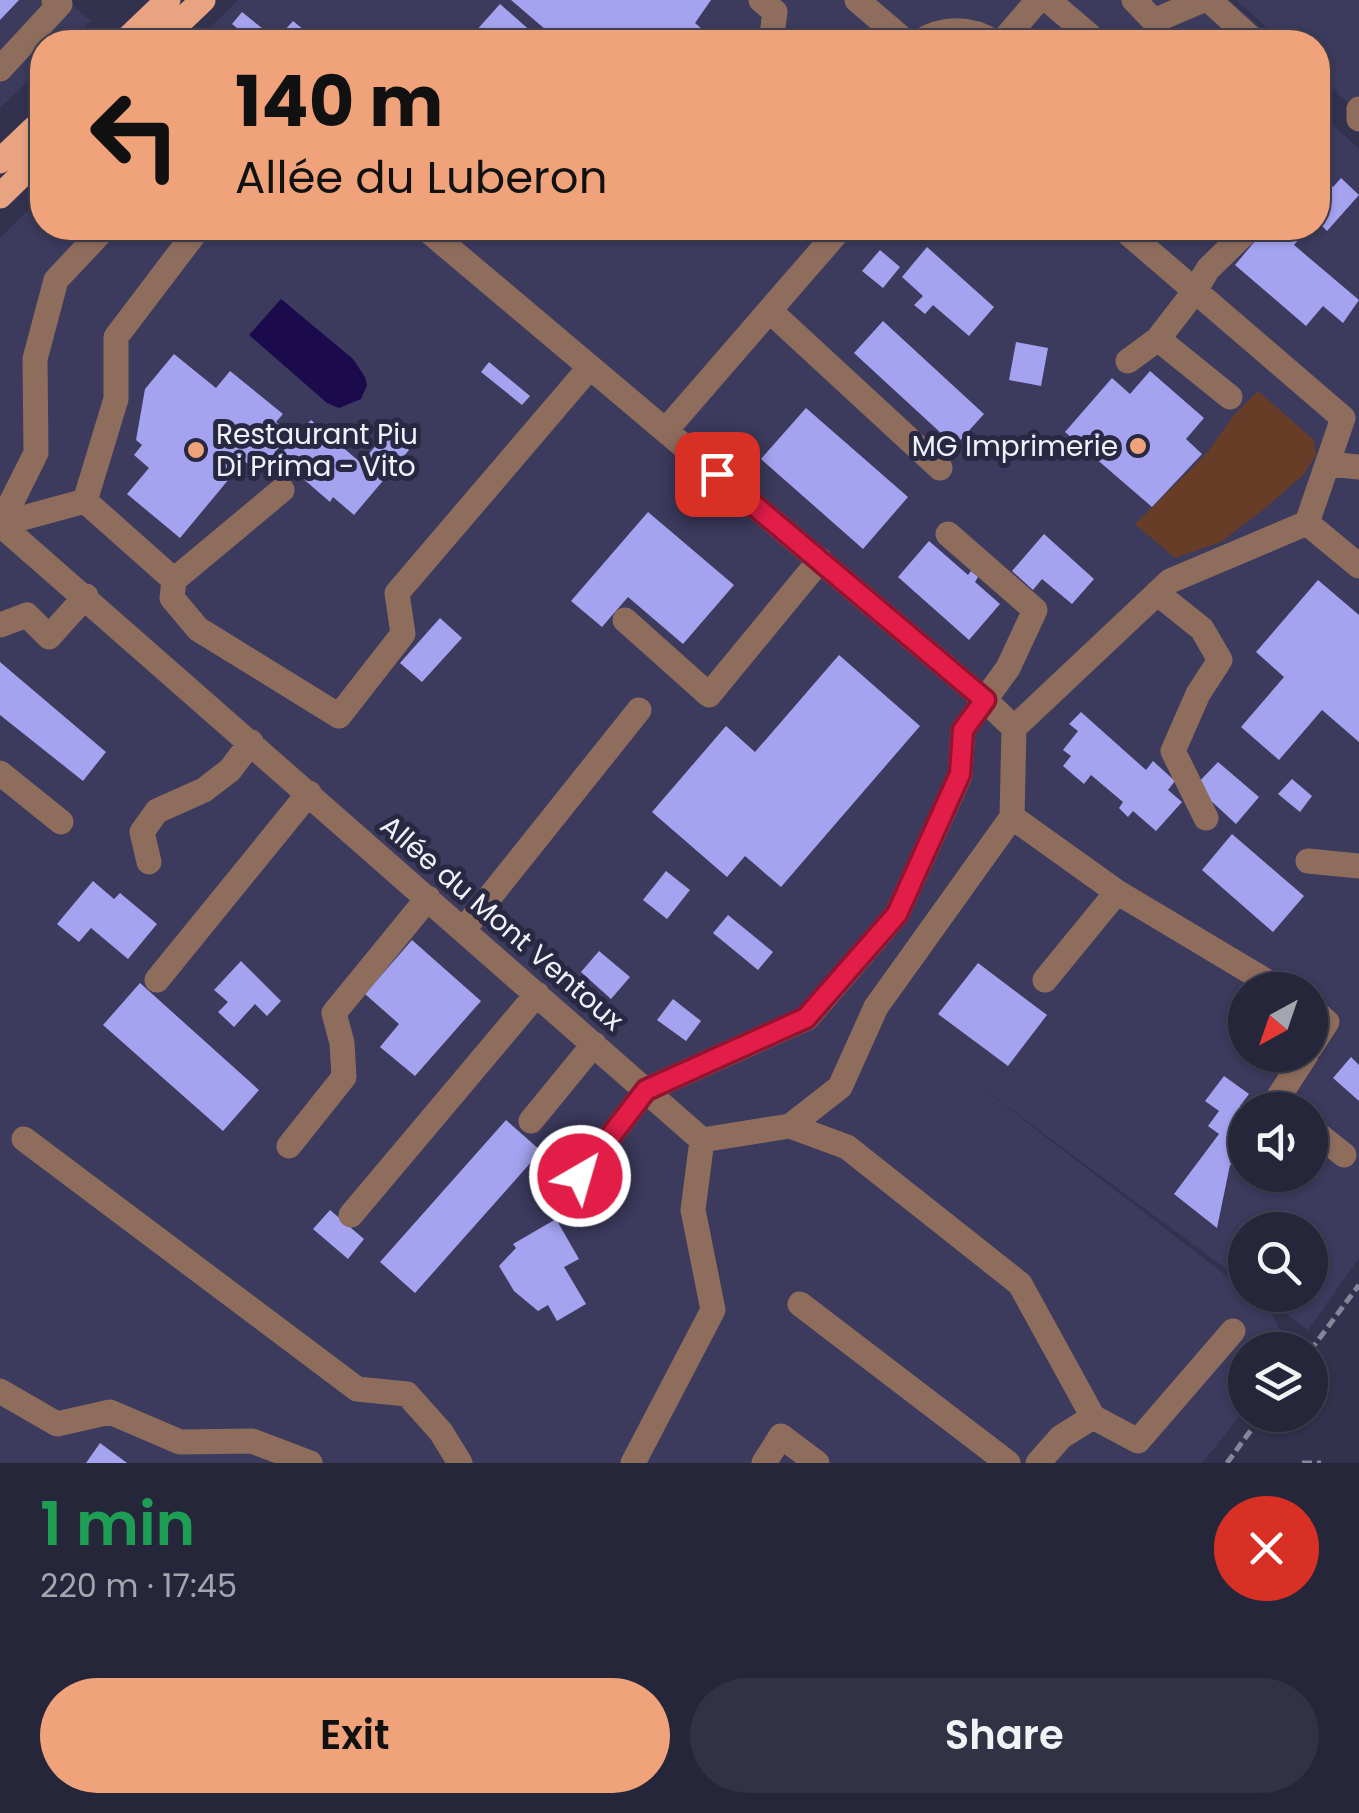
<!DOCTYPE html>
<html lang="en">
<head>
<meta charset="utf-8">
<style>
	body { margin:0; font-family:Poppins,sans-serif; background:#323245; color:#f1f3f6; height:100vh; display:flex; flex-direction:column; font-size:38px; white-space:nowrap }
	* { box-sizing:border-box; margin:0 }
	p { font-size:32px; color:#a4a5af }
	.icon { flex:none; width:55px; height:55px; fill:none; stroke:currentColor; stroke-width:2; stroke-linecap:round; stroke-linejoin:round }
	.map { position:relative; height:1463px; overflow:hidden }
	.side { display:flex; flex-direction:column; background:#26263a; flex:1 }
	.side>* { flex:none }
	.banner { position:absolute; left:30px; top:30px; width:1300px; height:210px; border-radius:40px; box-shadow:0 2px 8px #0004,0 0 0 2px #424354; background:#f0a27a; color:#111; overflow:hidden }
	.needle { width:65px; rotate:220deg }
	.buttons { position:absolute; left:1228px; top:972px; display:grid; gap:20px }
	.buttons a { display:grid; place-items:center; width:100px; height:100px; border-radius:50%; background:#26263a; box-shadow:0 2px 8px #0004,0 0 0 2px #424354; font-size:50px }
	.pin { position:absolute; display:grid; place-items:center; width:85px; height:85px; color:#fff; margin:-42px; border-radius:20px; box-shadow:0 5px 15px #0006 }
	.me { position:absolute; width:110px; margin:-55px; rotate:38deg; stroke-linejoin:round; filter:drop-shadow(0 0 8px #0008) }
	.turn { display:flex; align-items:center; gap:35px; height:210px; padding:0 40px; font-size:45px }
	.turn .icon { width:130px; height:130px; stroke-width:2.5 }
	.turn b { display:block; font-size:70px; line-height:85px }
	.round { display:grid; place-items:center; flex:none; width:105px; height:105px; border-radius:52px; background:#323245 }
	.summary { display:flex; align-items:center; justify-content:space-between; height:170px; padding:0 40px }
	h1 { font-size:60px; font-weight:600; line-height:75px; color:#1e9e55 }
	.action { display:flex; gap:20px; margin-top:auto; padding:20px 40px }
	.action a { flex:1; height:115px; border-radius:60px; background:#f0a27a; color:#111; font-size:40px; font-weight:600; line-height:115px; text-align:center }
	.action a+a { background:#323245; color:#f1f3f6 }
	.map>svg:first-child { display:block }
	.built { fill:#3c3a5d; fill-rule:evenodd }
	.green { fill:#673d27 }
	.water { fill:#1b0a4c }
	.building { fill:#a5a3f0 }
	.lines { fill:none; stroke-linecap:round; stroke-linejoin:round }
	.path { stroke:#86859a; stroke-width:5; stroke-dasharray:10 5; stroke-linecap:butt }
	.minor { stroke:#8f6d5d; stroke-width:25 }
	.major { stroke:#e8a381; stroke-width:25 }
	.route-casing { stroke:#92132f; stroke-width:25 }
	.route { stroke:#e11d48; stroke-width:18 }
	.poi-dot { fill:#f0a27a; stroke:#292843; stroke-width:4 }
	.labels { text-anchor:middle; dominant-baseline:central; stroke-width:10; stroke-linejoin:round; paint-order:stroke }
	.poi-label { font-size:28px; fill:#f1f1fc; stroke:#292843; text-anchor:start }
	.street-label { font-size:28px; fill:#f1f1fc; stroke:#292843 }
</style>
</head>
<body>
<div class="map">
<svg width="1359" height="1463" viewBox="0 0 1359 1463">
	<rect width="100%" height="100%" fill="#33324e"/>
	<path class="built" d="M0 0H66L91 21 69 42H42V67L0 108Z
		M238 0H1230L1277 42H195Z
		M1236 0H1359V113L1318 75V42H1283Z
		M1318 111 1359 149V1258L1308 1330 1261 1295H1310V1230H1245V1283L973 1081 1245 1290V1295H1252L1268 1307 1290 1350H1245V1410L1202 1463H0V238L42 196V228H1318ZM1245 990H1310V1055H1245ZM1245 1110H1310V1175H1245Z"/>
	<path class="green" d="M1258 391 1314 440 1316 455 1303 475 1263 510 1221 542 1175 558 1135 524 1206 454 1234 415Z"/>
	<path class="water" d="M281 299 353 359 365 377 367 385 361 399 339 408 327 403 249 335Z"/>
	<path class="building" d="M0 0H19L0 20Z
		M511 0H711L695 23 717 42H560Z
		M500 4 543 42H466Z
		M242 12 263 29 253 41 232 24Z
		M293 21 319 42H274Z
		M1318 173 1333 187 1341 178 1359 195 1327 231 1318 222Z
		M1266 228 1277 231 1280 228H1297L1304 233 1294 245 1359 300 1343 323 1323 306 1306 326 1235 265Z
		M927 247 994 307 969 336 933 305 925 314 914 305 923 296 902 277Z
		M880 250 900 267 883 288 862 271Z
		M883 321 984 414 955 446 854 353Z
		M1016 342 1048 348 1041 386 1009 380Z
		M174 354 216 388 230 371 283 414 276 422 290 434 259 472 244 461 180 538 127 494 149 468 134 455 142 445 136 440 145 389Z
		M489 362 530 396 522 405 481 372Z
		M1150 371 1204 418 1186 439 1202 454 1152 507 1065 432 1112 378 1130 394Z
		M806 408 908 497 863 549 761 459Z
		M311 420 361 463 388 431 409 450 354 515 333 497 330 502 278 457Z
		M648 512 734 585 683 644 628 597 602 627 571 601Z
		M1044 534 1094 579 1072 604 1042 579 1033 590 1012 571Z
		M929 541 968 575 971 571 978 577 975 582 1000 604 969 640 898 577Z
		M1318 580 1359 615V742L1322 710 1279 760 1241 727 1284 677 1256 652Z
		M440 618 462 638 422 682 400 663Z
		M839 655 920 726 781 887 745 856 727 877 652 812 726 726 755 752Z
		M0 662 106 752 83 781 0 715Z
		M1081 712 1146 770 1153 761 1175 781 1168 790 1182 802 1156 831 1133 811 1128 817 1119 808 1123 802 1091 775 1084 784 1063 766 1071 756 1063 750 1078 731 1069 724Z
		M1218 762 1259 797 1236 824 1195 786Z
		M1292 779 1312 796 1300 812 1278 794Z
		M1232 834 1304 896 1273 932 1202 870Z
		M666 871 690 890 667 919 643 900Z
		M93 881 114 899 120 893 157 924 128 959 91 928 79 942 57 924Z
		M728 915 773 952 758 970 713 933Z
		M412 940 481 1001 415 1076 380 1047 399 1024 365 994Z
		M599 951 630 977 611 999 581 972Z
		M241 961 281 1001 267 1016 255 1004 234 1027 218 1012 228 1002 214 990Z
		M978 963 1047 1015 1008 1066 938 1014Z
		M140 983 259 1090 223 1131 103 1025Z
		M673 999 701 1021 686 1041 657 1020Z
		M1351 1057 1359 1065V1101L1333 1078Z
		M1224 1076 1249 1094 1240 1106 1245 1109V1164L1230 1165 1217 1228 1174 1194 1219 1134 1208 1126 1219 1111 1205 1101Z
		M506 1120 541 1151 415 1293 380 1262Z
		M330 1210 364 1239 348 1259 313 1229Z
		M556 1219 579 1259 564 1267 586 1304 557 1321 548 1305 538 1311 514 1291 499 1266 516 1248 513 1244Z
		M100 1443 127 1463H86Z"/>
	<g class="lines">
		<path class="path" d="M1310 1351 1359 1285
			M1227 1463 1262 1415
			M1302 1463H1321"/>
		<path class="minor" d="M761 0 775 12 771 42
			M857 0 906 42
			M1048 0 1097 42
			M1134 0 1154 21 1203 0
			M1209 0 1255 42
			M919 42C943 27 970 27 994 42
			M1002 42 1038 0
			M0 69 60 4 54 0
			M1359 109V119
			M425 228 985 700 1014 728
			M1122 228 1343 418
			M770 311 940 468
			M1158 339 1230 397
			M1128 361 1158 339 1195 291 1208 269 1250 228
			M666 430 841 228
			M1329 464 1359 467
			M85 501 174 580 282 490
			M1307 523 1359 566
			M0 524 702 1140
			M1 524 85 501 116 399V337L198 229
			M0 525 36 453 35 359 56 280 105 228
			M174 580 172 598 198 629 339 716 403 634 397 593 590 367
			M1157 593 1202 629 1220 660 1198 694 1173 751 1206 818
			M625 620 709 695 820 560
			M0 625 27 615 49 637 86 596
			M0 773 61 822
			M1012 817 1117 892 1045 980
			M1308 861 1359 866
			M149 862 142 832 157 811 204 790 230 770 251 742
			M1117 892 1281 990
			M464 929 639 710
			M157 980 309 793
			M1310 1007 1327 1022 1310 1048
			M1288 1110 1276 1101 1306 1055
			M531 1121 594 1044
			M790 1126 847 1147 1020 1284 1093 1417 1061 1437 1038 1463
			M1310 1128 1344 1155
			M24 1139 357 1389 407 1394 441 1432 460 1463
			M702 1140 790 1126 840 1087 876 1007 1012 817 1014 728 1170 581 1307 523 1343 418
			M289 1146 344 1077 342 1043 334 1013 428 898
			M558 1205 646 1090 807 1018 897 914 960 775 963 730 1008 668 1035 610 948 534
			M351 1215 537 994
			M800 1304 1008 1463
			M0 1391 57 1424 110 1412 180 1442 252 1441 310 1463
			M1093 1417 1138 1441 1233 1331
			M633 1463 713 1310 693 1210 702 1140
			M764 1463 781 1436 817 1463"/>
		<path class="major" d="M124 42 168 0
			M159 42 203 0
			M0 161 42 121
			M0 196 42 155"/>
	</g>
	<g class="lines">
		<g class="route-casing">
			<path id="route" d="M580 1176 646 1090 806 1018 897 914 960 774 963 730 985 700 717 474"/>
		</g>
		<use href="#route" class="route"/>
	</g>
	<g class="poi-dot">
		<circle cx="1138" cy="446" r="10"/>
		<circle cx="196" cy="450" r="10"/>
	</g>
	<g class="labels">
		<g class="poi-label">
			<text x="216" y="434">Restaurant Piu<tspan x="216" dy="32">Di Prima - Vito</tspan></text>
			<text x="1118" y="446" text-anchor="end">MG Imprimerie</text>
		</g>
		<g class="street-label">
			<text transform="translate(502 923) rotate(41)">Allée du Mont Ventoux</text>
		</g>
	</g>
</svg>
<div class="buttons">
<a><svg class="needle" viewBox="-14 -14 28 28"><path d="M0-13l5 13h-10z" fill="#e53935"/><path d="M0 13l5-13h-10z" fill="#a4a5af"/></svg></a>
<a><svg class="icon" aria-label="sound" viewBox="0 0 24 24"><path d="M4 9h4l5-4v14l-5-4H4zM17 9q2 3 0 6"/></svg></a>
<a><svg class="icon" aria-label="search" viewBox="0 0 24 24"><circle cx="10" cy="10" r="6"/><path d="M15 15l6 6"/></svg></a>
<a><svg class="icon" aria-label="layers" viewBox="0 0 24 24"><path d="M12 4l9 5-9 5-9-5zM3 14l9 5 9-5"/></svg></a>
</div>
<div class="pin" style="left:717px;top:474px;background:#d93025"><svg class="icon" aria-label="arrive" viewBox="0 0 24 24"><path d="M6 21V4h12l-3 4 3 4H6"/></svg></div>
<svg class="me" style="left:580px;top:1176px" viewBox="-20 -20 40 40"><circle r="17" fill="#e11d48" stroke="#fff" stroke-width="3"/><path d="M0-11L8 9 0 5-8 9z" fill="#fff"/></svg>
<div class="banner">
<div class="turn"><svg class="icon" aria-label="left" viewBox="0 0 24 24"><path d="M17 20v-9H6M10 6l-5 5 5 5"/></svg><div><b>140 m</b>Allée du Luberon</div></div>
</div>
</div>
<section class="side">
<div class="summary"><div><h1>1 min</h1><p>220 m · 17:45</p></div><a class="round" style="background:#d93025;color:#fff"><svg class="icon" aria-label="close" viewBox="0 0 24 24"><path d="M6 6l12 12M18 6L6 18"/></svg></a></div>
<div class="action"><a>Exit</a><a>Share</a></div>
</section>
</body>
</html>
